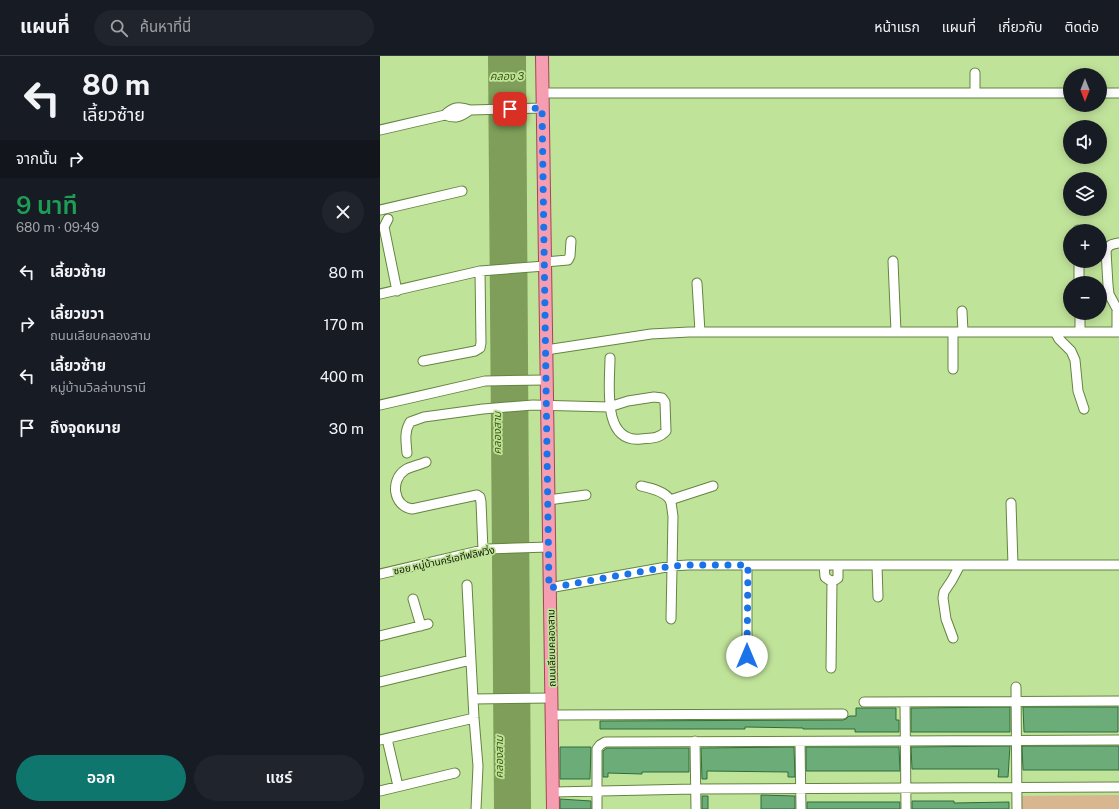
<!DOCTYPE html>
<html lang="th">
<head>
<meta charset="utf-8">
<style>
	body { margin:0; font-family:"Public Sans","Noto Sans Thai",sans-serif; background:#20242c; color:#f1f3f6; height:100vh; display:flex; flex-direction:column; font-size:15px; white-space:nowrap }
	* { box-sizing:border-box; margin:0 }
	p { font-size:13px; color:#9ea1a6 }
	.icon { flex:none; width:22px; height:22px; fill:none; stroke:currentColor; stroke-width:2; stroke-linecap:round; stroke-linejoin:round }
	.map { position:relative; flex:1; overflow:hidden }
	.details { display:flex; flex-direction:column; background:#171b24; width:380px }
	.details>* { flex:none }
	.guide { background:#171b24; color:#f1f3f6; overflow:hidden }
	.needle { width:26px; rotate:180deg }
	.fabs { position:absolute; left:683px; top:12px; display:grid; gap:8px }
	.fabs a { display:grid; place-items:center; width:44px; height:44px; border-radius:50%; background:#171b24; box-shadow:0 2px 10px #0003; font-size:20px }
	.pin { position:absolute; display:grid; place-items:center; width:34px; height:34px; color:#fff; margin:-17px; border-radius:8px; box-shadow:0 2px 6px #0006 }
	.me { position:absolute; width:44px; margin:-22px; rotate:0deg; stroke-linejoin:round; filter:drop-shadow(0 0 3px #0008) }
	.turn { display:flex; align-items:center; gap:14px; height:84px; padding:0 16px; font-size:18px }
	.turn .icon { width:52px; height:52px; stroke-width:2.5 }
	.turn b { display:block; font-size:28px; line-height:34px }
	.then { display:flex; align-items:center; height:38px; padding:0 16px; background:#0003; gap:8px; font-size:15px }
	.round { display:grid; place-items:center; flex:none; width:42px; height:42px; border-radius:21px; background:#20242c }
	.summary { display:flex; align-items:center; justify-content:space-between; height:68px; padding:0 16px }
	h1 { font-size:24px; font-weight:600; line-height:30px; color:#1e9e55 }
	.button { display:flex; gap:8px; margin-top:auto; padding:8px 16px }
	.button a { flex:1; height:46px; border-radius:24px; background:#0f766e; color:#fff; font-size:16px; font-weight:600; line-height:46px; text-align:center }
	.button a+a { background:#20242c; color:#f1f3f6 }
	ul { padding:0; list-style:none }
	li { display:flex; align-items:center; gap:12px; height:52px; padding:0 16px }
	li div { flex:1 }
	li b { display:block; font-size:15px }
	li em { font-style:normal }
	header { display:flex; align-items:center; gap:24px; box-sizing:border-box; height:56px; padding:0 20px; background:#171b24; border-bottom:1px solid #363941 }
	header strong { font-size:19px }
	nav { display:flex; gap:22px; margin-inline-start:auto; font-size:14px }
	.search { width:280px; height:36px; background:#20242c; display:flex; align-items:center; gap:10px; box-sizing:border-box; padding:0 14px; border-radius:22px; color:#9ea1a6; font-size:15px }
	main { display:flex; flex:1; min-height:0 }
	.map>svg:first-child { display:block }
	.green { fill:#d8b690 }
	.water { fill:#7e9e59 }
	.building { fill:#6bac78; stroke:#2c6d3c }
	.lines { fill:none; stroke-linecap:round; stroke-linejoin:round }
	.minor-casing { stroke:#658440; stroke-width:11 }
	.major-casing { stroke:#a14753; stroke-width:14 }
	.minor { stroke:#fff; stroke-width:9 }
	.major { stroke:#f59eb2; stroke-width:12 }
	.route { stroke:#1a73e8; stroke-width:7; stroke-dasharray:0 12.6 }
	.labels { text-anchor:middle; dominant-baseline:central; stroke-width:3.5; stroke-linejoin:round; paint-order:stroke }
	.street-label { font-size:10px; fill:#101c02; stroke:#c0e39a }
	.water-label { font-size:11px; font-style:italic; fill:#3e5c11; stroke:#c0e39a }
</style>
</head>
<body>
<header>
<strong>แผนที่</strong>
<div class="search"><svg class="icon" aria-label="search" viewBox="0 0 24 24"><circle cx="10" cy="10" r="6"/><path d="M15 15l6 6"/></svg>ค้นหาที่นี่</div>
<nav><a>หน้าแรก</a><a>แผนที่</a><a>เกี่ยวกับ</a><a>ติดต่อ</a></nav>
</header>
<main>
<section class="details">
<div class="guide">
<div class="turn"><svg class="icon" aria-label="left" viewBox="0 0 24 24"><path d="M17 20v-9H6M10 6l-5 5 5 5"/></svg><div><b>80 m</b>เลี้ยวซ้าย</div></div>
<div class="then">จากนั้น<svg class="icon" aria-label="right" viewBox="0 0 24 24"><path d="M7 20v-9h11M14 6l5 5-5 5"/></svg></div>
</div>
<div class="summary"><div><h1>9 นาที</h1><p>680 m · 09:49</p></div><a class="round"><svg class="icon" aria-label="close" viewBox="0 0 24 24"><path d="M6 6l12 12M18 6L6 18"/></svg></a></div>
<ul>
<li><svg class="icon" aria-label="left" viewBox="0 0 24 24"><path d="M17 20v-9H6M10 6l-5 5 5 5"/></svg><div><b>เลี้ยวซ้าย</b></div><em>80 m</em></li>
<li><svg class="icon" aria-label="right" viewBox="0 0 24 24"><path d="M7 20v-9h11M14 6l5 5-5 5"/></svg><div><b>เลี้ยวขวา</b><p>ถนนเลียบคลองสาม</p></div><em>170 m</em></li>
<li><svg class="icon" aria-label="left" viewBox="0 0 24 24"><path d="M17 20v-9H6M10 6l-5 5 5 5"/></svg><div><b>เลี้ยวซ้าย</b><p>หมู่บ้านวิลล่าบารานี</p></div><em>400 m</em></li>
<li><svg class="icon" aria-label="arrive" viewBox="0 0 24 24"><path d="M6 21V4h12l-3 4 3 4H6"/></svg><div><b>ถึงจุดหมาย</b></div><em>30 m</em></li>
</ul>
<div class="button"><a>ออก</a><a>แชร์</a></div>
</section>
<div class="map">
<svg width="739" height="753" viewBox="0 0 739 753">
	<rect width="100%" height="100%" fill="#c0e39a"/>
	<path class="green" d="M739 739V753H641V740Z"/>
	<path class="water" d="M108 0H146L151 753H114Z"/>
	<path class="building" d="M630 651V676H531V652Z
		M643 651H738V676H644Z
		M476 652H516V664H519V676H475V673H423V672L365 671V673H220V665L463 664 466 663 469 660H476Z
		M630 690 628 721H618L619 713H532L531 691Z
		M642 690H739V714H643Z
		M180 691H211L210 723H180Z
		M414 691 415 721H408V716L327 715V723H322L321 692Z
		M426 691H519L520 715H426Z
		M227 692H309V716H262V718L228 717V721H223V695Z
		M381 739 415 740V753H381Z
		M322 740H328V753H322Z
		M180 743 211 745V753H180Z
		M532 745H574V747L629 746V753H532Z
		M427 746H520V753H427Z"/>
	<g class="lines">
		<g class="minor-casing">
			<path id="minor" d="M595 17V37
				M162 37H690
				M720 37H739
				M65 59C73 51 79 50 90 54L162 52
				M0 74 65 59C75 63 81 61 90 54
				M0 154 82 135
				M8 163 4 171 17 235
				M698 174V175
				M739 187C732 188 728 189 726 195L728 229 729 238 737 253H739
				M513 205 516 276
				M699 205V227
				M165 206 188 204 190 200 191 185
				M317 227 320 276
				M0 238 100 215 165 210
				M737 253V276
				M582 255 583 276
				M700 257V276
				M675 276 679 283 691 295 695 304 698 335 704 353
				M166 294 271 278 309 276H739
				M43 305 95 295 100 292 101 287 100 215
				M573 313V276
				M0 349 105 325 166 324
				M27 397C26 386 24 376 30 366L44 361 103 353 153 349 229 351 248 345 274 341 282 342 285 346 286 375C279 383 271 382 261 383 221 387 230 327 230 302
				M46 406C40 409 31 410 25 414 10 424 13 450 32 453L97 439 100 441 101 446 103 494
				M261 430C270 432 285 435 290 444 292 448 292 456 293 460L291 563
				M168 444 206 439
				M290 444 333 430
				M631 447 633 509
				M444 509 445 521 452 526 458 522V509
				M497 509 498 541
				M0 518 107 493 169 491
				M87 529 94 662 98 710 96 753
				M169 532 292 510 308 509H739
				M33 543 41 570
				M0 580 48 568
				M573 582 566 563 563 542 564 536 572 524 580 509
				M451 612 452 526
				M367 615V509
				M0 626 91 604
				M636 631 637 753
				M93 643 171 642
				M484 646 739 645
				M525 646 526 753
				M172 659 463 658
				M7 683 18 730
				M0 684 94 662
				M315 685 316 753
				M420 686 421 753
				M0 735 75 717
				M173 736 315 733 739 731
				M217 753V693L220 689 225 686 739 684"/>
		</g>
		<g class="major-casing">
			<path id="major" d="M162 0 173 753"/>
		</g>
		<use href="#minor" class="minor"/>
		<use href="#major" class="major"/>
	</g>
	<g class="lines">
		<path class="route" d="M130 53 162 52 169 532 292 510 308 509H368L367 600"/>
	</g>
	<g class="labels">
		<g class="street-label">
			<text transform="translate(64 504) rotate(-12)">ซอย หมู่บ้านครีเอทีฟลิฟวิ่ง</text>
			<text transform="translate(171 592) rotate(-91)">ถนนเลียบคลองสาม</text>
		</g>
		<g class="water-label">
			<text x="127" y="20">คลอง 3</text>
			<text transform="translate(117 377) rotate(-90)">คลองสาม</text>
			<text transform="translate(119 701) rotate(-90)">คลองสาม</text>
		</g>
	</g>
</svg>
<div class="fabs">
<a><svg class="needle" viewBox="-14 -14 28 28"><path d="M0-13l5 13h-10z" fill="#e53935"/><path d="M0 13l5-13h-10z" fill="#9ea1a6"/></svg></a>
<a><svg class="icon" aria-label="sound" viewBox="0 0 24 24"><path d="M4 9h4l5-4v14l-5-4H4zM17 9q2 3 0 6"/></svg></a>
<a><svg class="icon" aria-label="layers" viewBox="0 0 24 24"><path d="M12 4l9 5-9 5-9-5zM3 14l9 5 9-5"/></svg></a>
<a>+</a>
<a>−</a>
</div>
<div class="pin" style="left:130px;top:53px;background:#d93025"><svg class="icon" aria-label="arrive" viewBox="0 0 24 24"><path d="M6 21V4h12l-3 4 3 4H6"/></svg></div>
<svg class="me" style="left:367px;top:600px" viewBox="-20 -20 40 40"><circle r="19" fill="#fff"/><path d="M0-13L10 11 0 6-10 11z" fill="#1a73e8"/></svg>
</div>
</main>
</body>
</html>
